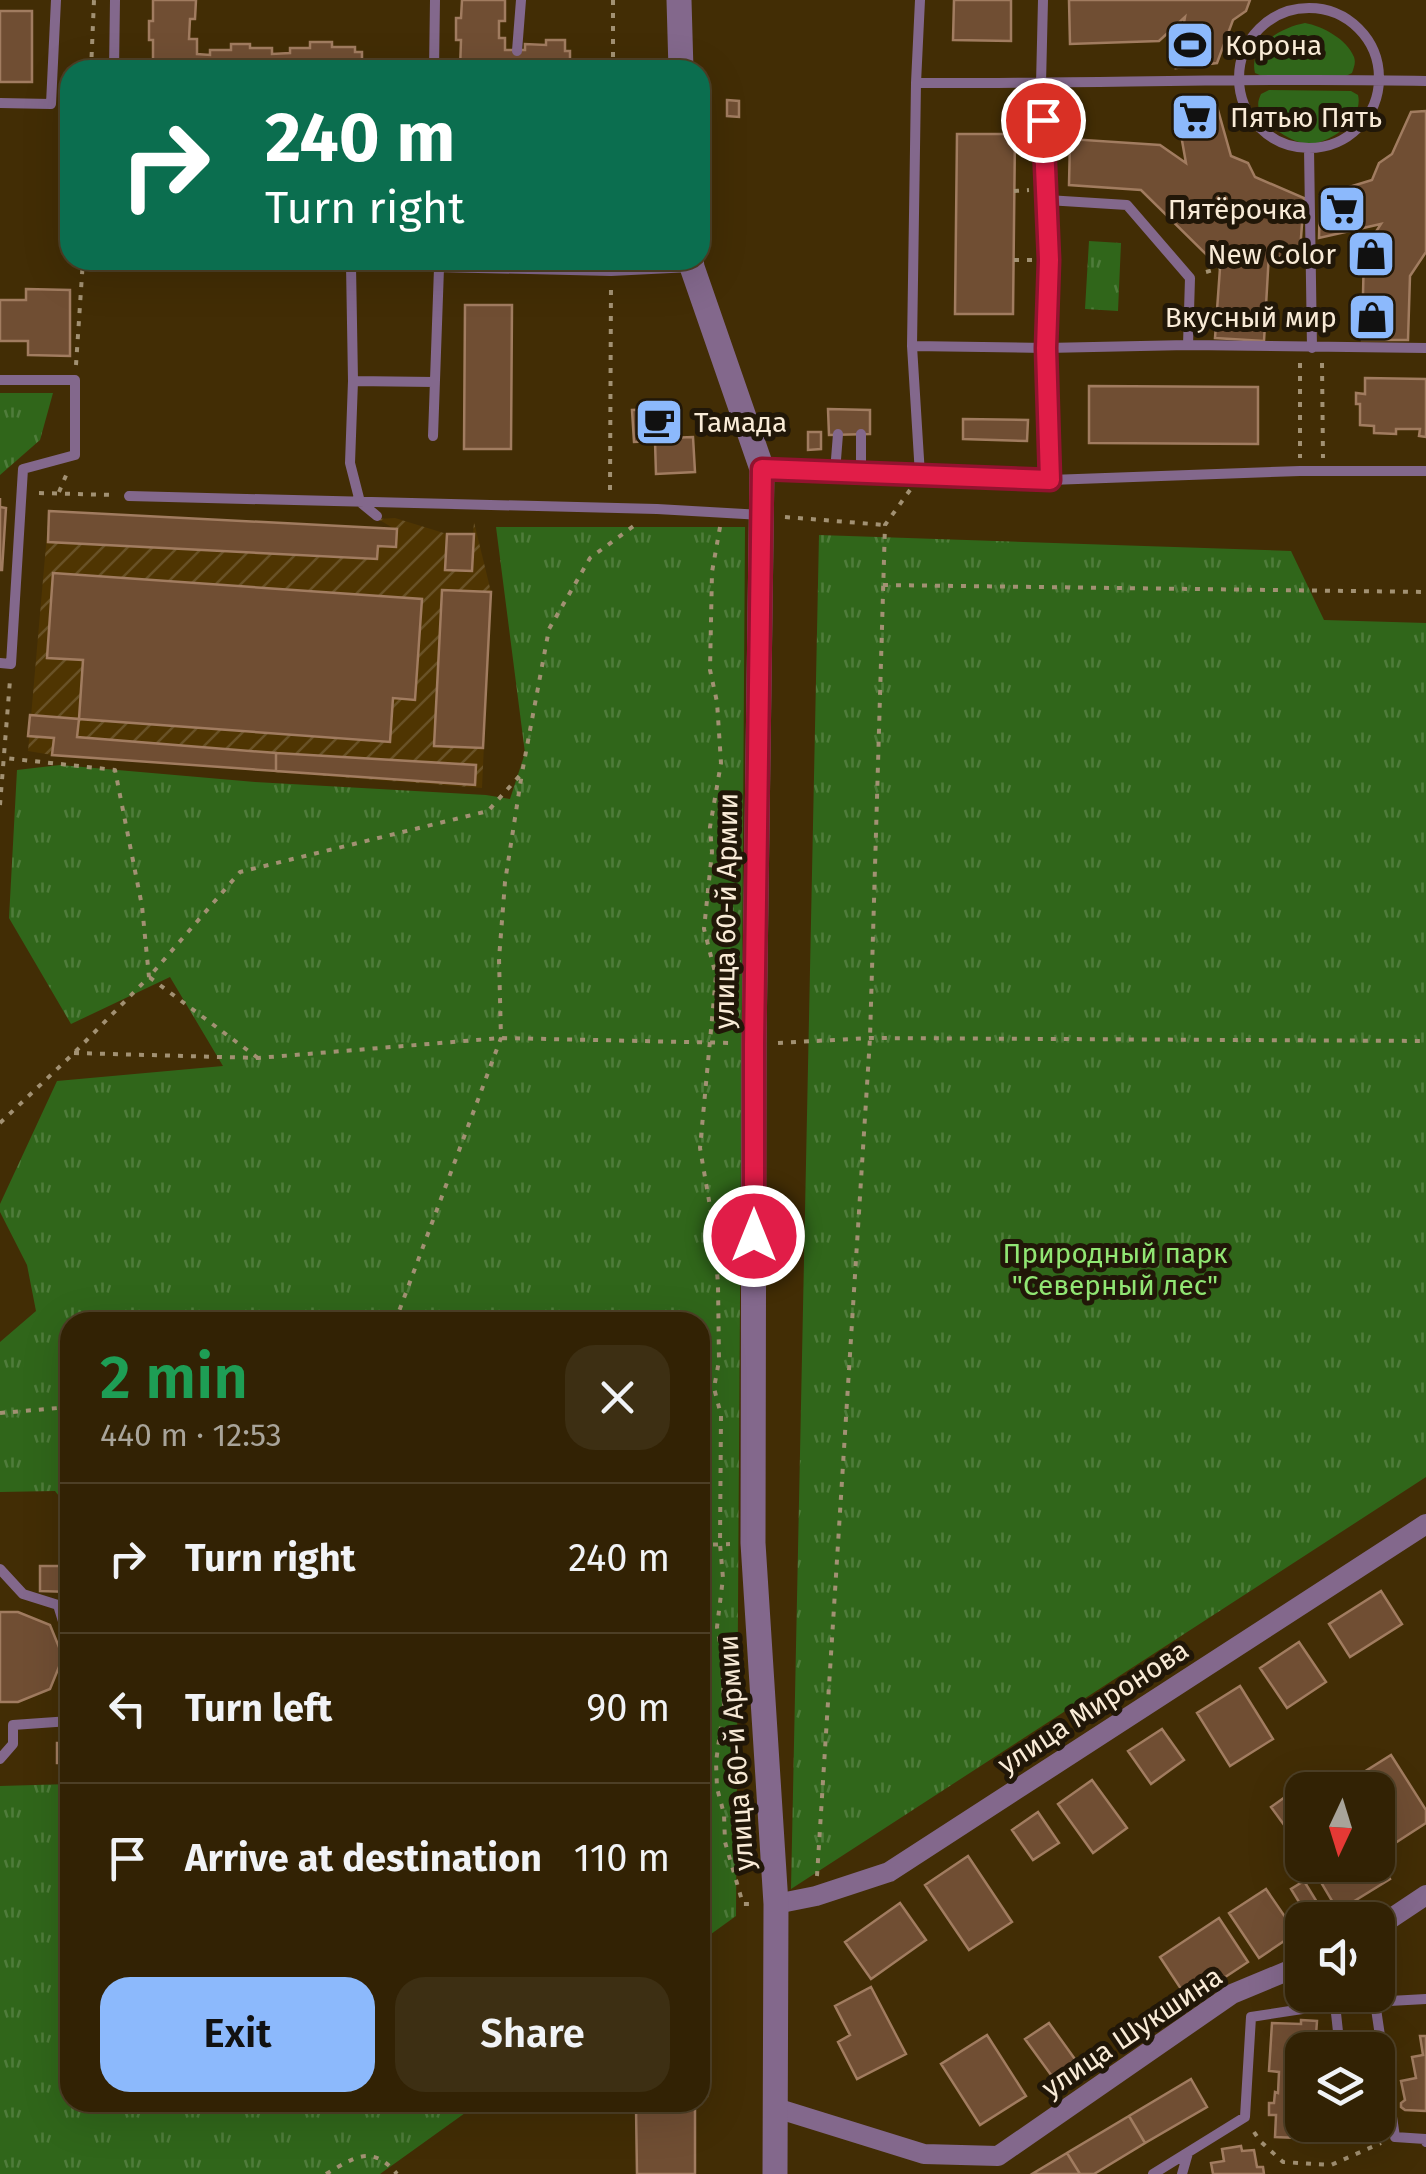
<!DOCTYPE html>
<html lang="en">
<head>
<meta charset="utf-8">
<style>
	body { margin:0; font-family:"Fira Sans",sans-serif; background:#3d2f13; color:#f1f3f6; height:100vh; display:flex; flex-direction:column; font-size:38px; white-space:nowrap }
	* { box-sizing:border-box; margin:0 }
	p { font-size:32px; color:#a8a49a }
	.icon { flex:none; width:55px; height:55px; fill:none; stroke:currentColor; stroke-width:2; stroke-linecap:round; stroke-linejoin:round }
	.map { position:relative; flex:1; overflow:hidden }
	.panel { position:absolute; left:60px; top:1312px; width:650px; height:800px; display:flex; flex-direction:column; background:#322204; border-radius:30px; box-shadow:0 10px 40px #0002,0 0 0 2px #4d3f26 }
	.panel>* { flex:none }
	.guide { position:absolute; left:60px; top:60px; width:650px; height:210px; border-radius:30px; box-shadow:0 10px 40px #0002,0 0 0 2px #4d3f26; background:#0b6e4f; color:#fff; overflow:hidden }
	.needle { width:65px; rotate:184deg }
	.tools { position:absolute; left:1285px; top:1772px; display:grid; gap:20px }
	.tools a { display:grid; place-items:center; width:110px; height:110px; border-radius:20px; background:#322204; box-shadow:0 10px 40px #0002,0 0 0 2px #4d3f26; font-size:50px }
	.pin { position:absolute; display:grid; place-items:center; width:85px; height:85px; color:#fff; margin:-42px; border:5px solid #fff; border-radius:50%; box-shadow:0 2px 10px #0007 }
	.me { position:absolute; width:110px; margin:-55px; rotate:0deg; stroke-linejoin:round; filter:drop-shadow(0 0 8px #0008) }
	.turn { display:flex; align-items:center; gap:35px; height:210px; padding:0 40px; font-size:45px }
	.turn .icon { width:130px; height:130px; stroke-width:2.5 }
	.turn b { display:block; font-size:70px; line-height:85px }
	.round { display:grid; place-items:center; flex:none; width:105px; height:105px; border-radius:30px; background:#3d2f13 }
	.head { display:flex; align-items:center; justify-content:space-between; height:170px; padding:0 40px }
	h1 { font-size:60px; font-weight:600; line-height:75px; color:#1e9e55 }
	.button { display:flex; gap:20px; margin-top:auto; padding:20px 40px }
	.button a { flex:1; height:115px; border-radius:30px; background:#8cb9fc; color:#111; font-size:40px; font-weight:600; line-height:115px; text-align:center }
	.button a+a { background:#3d2f13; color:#f1f3f6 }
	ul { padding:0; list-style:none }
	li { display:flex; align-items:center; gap:30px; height:150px; padding:0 40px; border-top:2px solid #4d3f26 }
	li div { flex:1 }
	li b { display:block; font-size:38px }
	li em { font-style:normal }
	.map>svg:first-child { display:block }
	.industrial { fill:url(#industrial-furrows) }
	.grass { fill:#30661a }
	.park { fill:url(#park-tufts) }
	.building { fill:#704e33; stroke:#a17c60; stroke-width:2.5 }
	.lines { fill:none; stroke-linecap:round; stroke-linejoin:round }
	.path { stroke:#a29173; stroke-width:4; stroke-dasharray:5 8; stroke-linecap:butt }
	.service { stroke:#83688c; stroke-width:10 }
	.minor { stroke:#83688c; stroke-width:20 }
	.tertiary { stroke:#83688c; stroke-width:25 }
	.route-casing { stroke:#92132f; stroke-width:25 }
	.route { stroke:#e11d48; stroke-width:18 }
	.labels { text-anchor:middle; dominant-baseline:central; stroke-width:10; stroke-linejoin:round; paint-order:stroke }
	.poi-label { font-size:28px; fill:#f9ebd7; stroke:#211708; text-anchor:start }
	.street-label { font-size:28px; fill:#f9ebd7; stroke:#211708 }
	.park-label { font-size:28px; fill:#91e673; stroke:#211708 }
</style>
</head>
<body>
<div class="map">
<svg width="1426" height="2174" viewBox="0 0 1426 2174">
	<defs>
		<pattern id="industrial-furrows" width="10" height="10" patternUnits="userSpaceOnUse" patternTransform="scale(2.5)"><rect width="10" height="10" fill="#4f3502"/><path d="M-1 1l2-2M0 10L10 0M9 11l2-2" fill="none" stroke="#695226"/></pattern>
		<pattern id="park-tufts" width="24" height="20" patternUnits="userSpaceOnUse" patternTransform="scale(2.5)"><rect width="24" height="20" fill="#30661a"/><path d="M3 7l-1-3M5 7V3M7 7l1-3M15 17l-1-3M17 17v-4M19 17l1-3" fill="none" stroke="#4f7c3b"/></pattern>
	</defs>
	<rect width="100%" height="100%" fill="#422d05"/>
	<path class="industrial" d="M49 511 393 528 378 519 395 518 447 534H473L474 522 491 592 482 788 52 755 28 751Z"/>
	<path class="grass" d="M1305 23C1322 26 1347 39 1354 57 1356 63 1354 67 1352 73L1344 77 1262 76 1255 73C1248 46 1282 27 1305 23Z
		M1269 90 1351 91 1358 95C1364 118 1331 144 1308 144 1293 144 1263 124 1259 109 1257 103 1259 99 1261 94Z"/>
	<path class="park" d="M1089 241 1121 243 1118 311 1085 309Z
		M0 393H53L40 440 0 475Z
		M496 527H745L736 1916 700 1942V1322H70V1510L55 1491 0 1492V1342L36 1311 27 1265 0 1212V1204L57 1081 223 1066 170 977 71 1024 9 918 17 770 60 765 255 782 486 795 510 799 525 753Z
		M819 535 1291 551 1324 620 1426 623V1477L791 1889Z
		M70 1784V2102L479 2103 380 2174H0V1786Z"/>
	<path class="building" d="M153 0H196L195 19H190L189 39H197V54L210 55V50H231V44H250V48H272V54L290 53V48H310V42H332V47H355V52H362V70H197V67H178V70H156V61L153 60V40H149V21H153Z
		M462 0H505V21H499V38H505V50H525V44L546 45V40H565V51H570V70H529V64H509V68L460 70 461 40H456V18H461Z
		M954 0H1011V41L953 40Z
		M1069 0H1250L1246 11 1233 20 1217 63 1176 68 1185 17 1159 41 1070 44Z
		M0 11H32V82H0Z
		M727 100 739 101V117L727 116Z
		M1175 101 1216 103 1231 156 1248 163 1255 177 1304 198 1299 264 1269 253 1264 341 1215 338 1220 268 1141 190 1069 185 1070 139 1160 145 1186 163Z
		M1426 111V252L1410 276 1408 340H1362L1364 250 1381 224 1319 238 1320 196 1372 180 1379 163 1392 154 1411 112Z
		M957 134H1015L1013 314H955Z
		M26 289 70 290V356L28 355V341H0V300H26Z
		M465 305H512L511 449H464Z
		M1365 378 1426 379V437L1419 436 1420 429H1396V434L1374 433V426L1360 425V404H1356V393L1365 394Z
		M1089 386 1258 387V444L1089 443Z
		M665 409 667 438 693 437 695 472 656 474 655 441 634 442 632 410Z
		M828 409 870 410V434L829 435Z
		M963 419 1028 420 1027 441 963 439Z
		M808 432H821V449L808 450Z
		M0 498V507L6 508 2 570H0Z
		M49 511 397 529 396 547 378 546 377 559 48 542Z
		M447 534H474L472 571 445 570Z
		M53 573 422 599 415 700 393 698 390 742 79 719 83 660 47 658Z
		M442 590 491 592 483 748 434 746Z
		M30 715 79 719 77 737 276 753V771L52 755 54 738 28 736Z
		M276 753 476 765 475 785 276 771Z
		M40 1566H70V1592L40 1591Z
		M1381 1591 1402 1624 1350 1657 1329 1624Z
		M0 1612H18L50 1625 63 1657 50 1689 18 1702H0Z
		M1299 1642 1326 1682 1287 1708 1260 1668Z
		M1240 1686 1273 1739 1230 1766 1197 1713Z
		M1162 1729 1184 1760 1151 1784 1128 1751Z
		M57 1743H70V1763H57Z
		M1391 1755 1426 1810V1823L1389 1847 1378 1829V1790H1353L1348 1782Z
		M1092 1780 1127 1828 1093 1853 1058 1804Z
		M1292 1792 1302 1808V1834L1295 1840 1271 1807Z
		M1038 1812 1059 1843 1033 1860 1012 1830Z
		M968 1856 1012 1922 969 1950 925 1885Z
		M1378 1858 1390 1879 1338 1911 1319 1879 1341 1865H1378Z
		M1304 1881 1328 1920H1310L1291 1889Z
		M1266 1889 1296 1933 1259 1958 1229 1913Z
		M900 1903 926 1940 871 1979 845 1942Z
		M1219 1918 1248 1962 1189 2001 1160 1957Z
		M871 1987 906 2054 857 2079 838 2042 850 2035 835 2006Z
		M1301 2020 1317 2021 1316 2035H1322V2050H1302V2125H1323L1322 2139 1275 2137 1276 2115H1269V2103H1274L1275 2092 1278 2093 1279 2072 1269 2071 1272 2023 1301 2024Z
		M1049 2023 1077 2062 1054 2079 1025 2039Z
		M987 2035 1026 2096 980 2125 941 2064Z
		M1420 2036H1426V2111L1405 2110 1401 2107V2103L1405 2100 1401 2081 1416 2078 1412 2057 1423 2055Z
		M700 2070H707V2096H700Z
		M1191 2079 1207 2107 1145 2143 1129 2116Z
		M636 2107H695V2174H637Z
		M1129 2116 1145 2143 1094 2174H1080L1067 2153Z
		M1241 2146 1242 2151 1254 2150 1257 2167H1263L1264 2174H1213L1211 2163 1224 2161 1222 2149Z
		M1067 2153 1080 2174H1032Z"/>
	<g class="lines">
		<path class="path" d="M91 70 94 0
			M613 70V0
			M1014 191 1029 190
			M1014 260H1034
			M1206 272 1220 268
			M1300 363V458
			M1322 363 1323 458
			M76 365 83 260
			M610 490 611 285
			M59 492 67 473
			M39 493 114 495
			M785 517 885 525
			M720 527 712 572 710 670 717 702 721 763 710 827 712 852 704 929 716 976 700 1148 713 1224 718 1284 719 1361 714 1388 721 1415 720 1544 723 1578 717 1627 722 1653 724 1705 716 1762 717 1788 724 1814 725 1842 743 1904H753
			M883 585 1426 592
			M0 805 10 680
			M778 1043 870 1038 1426 1041
			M74 1053 258 1058 501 1038 733 1043
			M258 1058 149 977 240 872 488 811 522 773 549 629 590 558 635 525
			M0 1123 74 1053 149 977 142 906 115 770 5 758
			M395 1322 501 1038 499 959 505 882 522 773
			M0 1413 70 1407
			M700 1545 730 1544
			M817 1876 870 1038 885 525 910 490
			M1254 2132 1260 2141 1283 2162 1331 2165 1381 2143
			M326 2174C355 2157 372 2144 397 2174"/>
		<path class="service" d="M1239 78a70 70 0 1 1 140 0a70 70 0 1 1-140 0Z
			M517 51 521 0
			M114 70 115 0
			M434 70 435 0
			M516 70 517 64
			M916 83 920 0
			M0 103 51 104 56 0
			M1309 148 1312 348
			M1047 200 1127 205 1190 278 1188 345
			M912 346 1046 348 1049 261 1041 84 1043 0
			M0 380H75V455L23 469 11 664 0 663
			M353 381 434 382
			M433 436 439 268
			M763 469 1050 480 1300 471H1426
			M835 472 838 434
			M861 473V434
			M920 475 912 346 916 83C1086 84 1256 77 1426 81
			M1050 480 1046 348 1188 345 1426 348
			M129 496 657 509 762 515
			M377 516 360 502 350 463 353 381 351 265 611 271 691 267
			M0 1569 23 1594 58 1605 70 1644
			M0 1759 13 1744V1725L70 1721
			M1375 2002 1395 2137 1425 2139 1426 2142
			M1335 2004 1426 1999
			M1153 2174 1245 2117 1251 2017 1335 2004 1340 2050
			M1182 2174 1188 2153"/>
		<path class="minor" d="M776 1904 816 1896 889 1872 1426 1524
			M1378 1927 1426 1895
			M776 2108 924 2154 998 2156 1232 1994 1302 1965"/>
		<path class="tertiary" d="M679 0 681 70
			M691 260 692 267 762 469 754 1044 753 1543 776 1904 775 2174"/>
	</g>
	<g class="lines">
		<g class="route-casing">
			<path id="route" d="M754 1236V1044L762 469 1050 480 1046 348 1049 260 1043 120"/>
		</g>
		<use href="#route" class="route"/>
	</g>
	<defs>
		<g id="stadium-square" transform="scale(2.5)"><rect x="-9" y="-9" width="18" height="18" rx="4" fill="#8cb9fc" stroke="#211708"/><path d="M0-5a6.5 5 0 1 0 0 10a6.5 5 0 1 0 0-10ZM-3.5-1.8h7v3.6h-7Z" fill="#111"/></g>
		<g id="supermarket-square" transform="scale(2.5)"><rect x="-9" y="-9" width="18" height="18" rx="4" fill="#8cb9fc" stroke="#211708"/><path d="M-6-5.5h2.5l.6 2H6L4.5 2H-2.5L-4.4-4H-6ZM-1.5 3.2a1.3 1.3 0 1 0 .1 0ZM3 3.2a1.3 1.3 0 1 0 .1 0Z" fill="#111"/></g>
		<g id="shop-square" transform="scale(2.5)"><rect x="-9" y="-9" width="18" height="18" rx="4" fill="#8cb9fc" stroke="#211708"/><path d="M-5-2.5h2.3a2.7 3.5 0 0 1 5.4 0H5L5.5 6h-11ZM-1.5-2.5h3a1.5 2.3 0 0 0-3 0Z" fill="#111"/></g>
		<g id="cafe-square" transform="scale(2.5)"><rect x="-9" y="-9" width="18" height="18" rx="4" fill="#8cb9fc" stroke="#211708"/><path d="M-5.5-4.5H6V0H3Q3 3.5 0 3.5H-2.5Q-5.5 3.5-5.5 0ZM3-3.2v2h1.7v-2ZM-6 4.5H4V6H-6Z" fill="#111"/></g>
	</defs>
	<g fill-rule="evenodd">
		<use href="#stadium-square" x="1190" y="45"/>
		<use href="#supermarket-square" x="1195" y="117"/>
		<use href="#supermarket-square" x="1342" y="209"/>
		<use href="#shop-square" x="1371" y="254"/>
		<use href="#shop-square" x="1372" y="317"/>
		<use href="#cafe-square" x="659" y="422"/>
	</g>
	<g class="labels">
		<g class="poi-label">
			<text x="1225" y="45">Корона</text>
			<text x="1230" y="117">Пятью Пять</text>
			<text x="1307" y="209" text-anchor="end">Пятёрочка</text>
			<text x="1336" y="254" text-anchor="end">New Color</text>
			<text x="1337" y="317" text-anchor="end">Вкусный мир</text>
			<text x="694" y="422">Тамада</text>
		</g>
		<g class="street-label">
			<text transform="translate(726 911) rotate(-89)">улица 60-й Армии</text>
			<text transform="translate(1093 1707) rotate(-33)">улица Миронова</text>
			<text transform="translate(736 1753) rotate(-94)">улица 60-й Армии</text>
			<text transform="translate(1132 2032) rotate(-34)">улица Шукшина</text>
		</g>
		<g class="park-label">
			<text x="1115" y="1253">Природный парк<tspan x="1115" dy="32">"Северный лес"</tspan></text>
		</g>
	</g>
</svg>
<div class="tools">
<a><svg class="needle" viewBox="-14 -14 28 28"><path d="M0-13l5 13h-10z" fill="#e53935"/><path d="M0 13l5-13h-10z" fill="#a8a49a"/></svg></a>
<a><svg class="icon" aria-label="sound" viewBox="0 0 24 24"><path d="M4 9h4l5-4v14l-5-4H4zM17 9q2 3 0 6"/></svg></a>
<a><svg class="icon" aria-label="layers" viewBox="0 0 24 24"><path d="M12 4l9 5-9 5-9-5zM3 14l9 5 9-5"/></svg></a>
</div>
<div class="pin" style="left:1043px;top:120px;background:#d93025"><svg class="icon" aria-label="arrive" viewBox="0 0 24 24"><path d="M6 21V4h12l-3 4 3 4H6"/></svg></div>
<svg class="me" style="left:754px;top:1236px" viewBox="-20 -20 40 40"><circle r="17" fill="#e11d48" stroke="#fff" stroke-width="3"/><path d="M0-11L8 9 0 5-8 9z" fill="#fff"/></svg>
<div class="guide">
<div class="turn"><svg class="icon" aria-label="right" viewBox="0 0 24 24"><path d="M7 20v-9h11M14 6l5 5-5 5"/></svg><div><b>240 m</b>Turn right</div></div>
</div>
<section class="panel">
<div class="head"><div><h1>2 min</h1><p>440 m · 12:53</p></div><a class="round"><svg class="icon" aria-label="close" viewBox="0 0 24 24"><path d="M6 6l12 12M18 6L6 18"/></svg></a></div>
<ul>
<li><svg class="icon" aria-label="right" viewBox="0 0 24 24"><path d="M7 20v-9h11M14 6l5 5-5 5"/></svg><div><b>Turn right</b></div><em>240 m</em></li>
<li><svg class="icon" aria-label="left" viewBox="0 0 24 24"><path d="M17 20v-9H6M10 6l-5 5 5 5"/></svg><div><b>Turn left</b></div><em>90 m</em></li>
<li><svg class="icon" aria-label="arrive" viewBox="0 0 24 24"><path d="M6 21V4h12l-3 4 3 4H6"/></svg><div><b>Arrive at destination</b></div><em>110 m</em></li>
</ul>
<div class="button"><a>Exit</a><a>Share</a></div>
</section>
</div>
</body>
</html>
